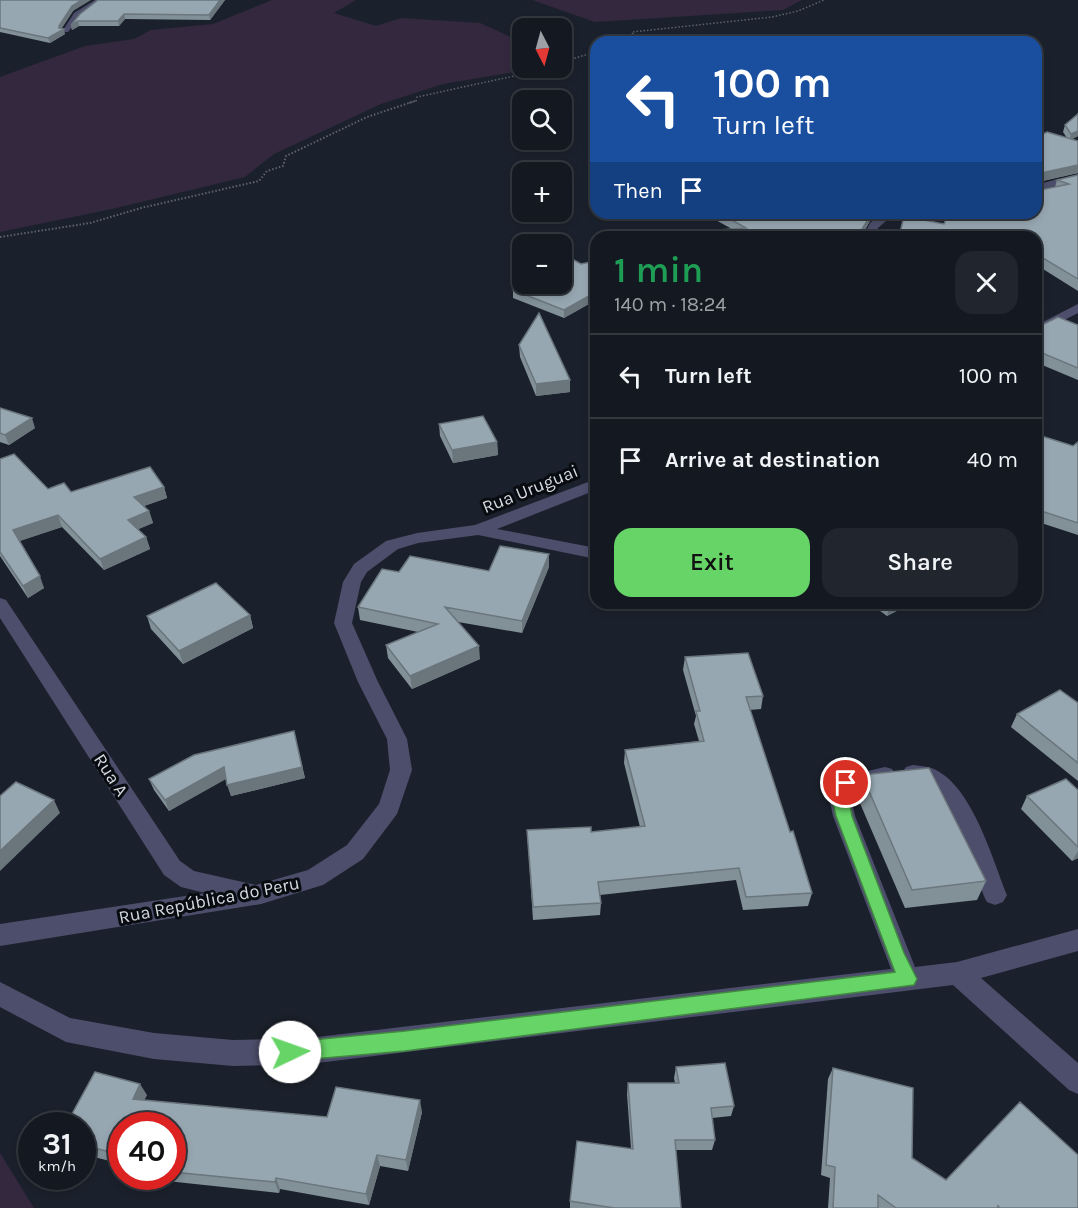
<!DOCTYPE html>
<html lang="en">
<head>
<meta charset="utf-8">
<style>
	body { margin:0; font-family:Karla,sans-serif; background:#21262e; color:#f1f3f6; height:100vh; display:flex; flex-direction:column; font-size:22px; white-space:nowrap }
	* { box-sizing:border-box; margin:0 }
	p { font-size:20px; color:#9da0a5 }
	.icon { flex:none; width:33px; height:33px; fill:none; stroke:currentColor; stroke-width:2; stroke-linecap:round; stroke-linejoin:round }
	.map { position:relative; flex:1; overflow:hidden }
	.drawer { position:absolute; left:590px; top:231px; width:452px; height:378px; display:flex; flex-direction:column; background:#141921; border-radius:18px; box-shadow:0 3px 9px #0003,0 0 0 2px #33383f }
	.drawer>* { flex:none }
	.hud { position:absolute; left:590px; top:36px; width:452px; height:183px; border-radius:18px; box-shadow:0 3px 9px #0003,0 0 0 2px #33383f; background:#1a4fa0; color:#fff; overflow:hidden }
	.needle { width:39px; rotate:174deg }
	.controls { position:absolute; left:512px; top:18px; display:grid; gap:12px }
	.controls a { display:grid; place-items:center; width:60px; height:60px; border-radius:12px; background:#141921; box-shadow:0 3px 9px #0003,0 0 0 2px #33383f; font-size:30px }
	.speed { position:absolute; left:18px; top:1112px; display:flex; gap:12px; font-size:30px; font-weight:700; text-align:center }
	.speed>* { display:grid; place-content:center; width:78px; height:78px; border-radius:50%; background:#141921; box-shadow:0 3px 9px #0003,0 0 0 2px #33383f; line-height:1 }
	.speed small { font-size:15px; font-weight:400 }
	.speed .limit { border:9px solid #d22; background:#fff; color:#111 }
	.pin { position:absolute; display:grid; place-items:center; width:51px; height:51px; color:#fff; margin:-26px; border:3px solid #fff; border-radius:50%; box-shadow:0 2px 6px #0007 }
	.me { position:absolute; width:66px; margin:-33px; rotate:87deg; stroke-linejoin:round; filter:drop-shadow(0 0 4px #0008) }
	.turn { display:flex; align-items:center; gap:21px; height:126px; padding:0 24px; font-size:27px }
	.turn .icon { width:78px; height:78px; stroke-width:2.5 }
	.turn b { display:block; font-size:42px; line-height:51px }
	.then { display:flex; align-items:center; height:57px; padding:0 24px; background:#0003; gap:12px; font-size:22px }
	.round { display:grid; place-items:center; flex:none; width:63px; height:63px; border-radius:18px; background:#21262e }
	.headline { display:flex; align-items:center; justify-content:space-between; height:102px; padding:0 24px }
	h1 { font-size:36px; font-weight:600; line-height:45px; color:#1e9e55 }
	.action { display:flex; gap:12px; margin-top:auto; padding:12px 24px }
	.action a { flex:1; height:69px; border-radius:18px; background:#66d466; color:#111; font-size:24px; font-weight:600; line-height:69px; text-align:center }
	.action a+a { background:#21262e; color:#f1f3f6 }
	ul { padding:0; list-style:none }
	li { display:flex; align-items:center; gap:18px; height:84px; padding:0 24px; border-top:2px solid #33383f }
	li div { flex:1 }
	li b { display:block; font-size:22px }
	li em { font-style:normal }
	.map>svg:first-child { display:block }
	.green { fill:#33283e }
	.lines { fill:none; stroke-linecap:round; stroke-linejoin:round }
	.path-far1 { stroke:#5d626b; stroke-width:1.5; stroke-dasharray:1.5 2; stroke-linecap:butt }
	.path { stroke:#5d626b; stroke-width:2; stroke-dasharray:1.5 2; stroke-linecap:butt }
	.minor { fill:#4d4e6b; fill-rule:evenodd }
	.wall { fill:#829098 }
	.shaded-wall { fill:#6a757c }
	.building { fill:#97a7b1; stroke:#6a757c; stroke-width:1.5 }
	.route { fill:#66d466; stroke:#428a42; stroke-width:1.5 }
	.labels { text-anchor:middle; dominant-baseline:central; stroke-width:6; stroke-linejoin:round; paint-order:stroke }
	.street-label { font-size:18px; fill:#d4d8df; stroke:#080b0f }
</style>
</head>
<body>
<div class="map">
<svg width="1078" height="1208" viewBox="0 0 1078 1208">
	<rect width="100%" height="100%" fill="#1b212c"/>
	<path class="green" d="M272 0H356L334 13 376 26 401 18 480 23 522 42V68H539L443 84 381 104 274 154 245 177 112 209 0 232V77L85 46 134 39 151 30 213 24Z
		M532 0H802L783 10 595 22Z
		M0 1153 34 1208H35H0Z"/>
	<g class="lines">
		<path class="path-far1" d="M629 42 627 40 634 38 632 32 772 17 798 11 824 0
			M561 62 596 52
			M409 103 416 101 417 97 551 68"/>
		<path class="path" d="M0 237 90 223 141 208 259 181 267 171 283 166 286 156 367 117 415 101"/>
		<path class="minor" d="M95 0H103L80 17 68 32H62L74 13Z
			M1078 174V180L1035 191V185Z
			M882 213H895L878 228 875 237H863L870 223Z
			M1078 304V313L1035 335V326Z
			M596 479V490L497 529 596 548V559L478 535 418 543 398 549 367 572 361 582 352 623 378 682 407 739 412 770 397 814 363 859 323 885 261 904 0 946V924L205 893 181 887 164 875 0 618V598L6 600 180 861 194 871 256 885 308 870 347 845 379 804 390 770 387 739 358 682 334 623 343 582 354 564 386 541 417 533 475 525Z
			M913 765C920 766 929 766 936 770 973 789 992 858 1007 895L1003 902 995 905 987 902C971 869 959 801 924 784 918 781 911 781 906 779L902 773 906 767Z
			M885 767 892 769 896 775 892 781 853 791 850 794 855 816 915 967 957 962 1078 929V951L981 978 1078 1063V1094L1069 1090 953 985 309 1064 233 1066 154 1059 66 1042 0 1007V982L70 1018 154 1033 233 1040 309 1038 891 969 833 816 828 793 838 778Z"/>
	</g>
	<path class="wall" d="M0 0 73 11 61 29 65 34 50 43 0 32Z
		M98 0H225L210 20 125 19 119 26H79L72 30 71 25Z
		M1078 114V136L1072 139 1078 141V173L1038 182 1035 181V138H1067L1063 132 1065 125Z
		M1078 175V291L1035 264V237L944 224 1055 187 1057 180Z
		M703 213H873L871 219 865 230 870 237H679V233L732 229Z
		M596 261V300L564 318 513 298V290L581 264Z
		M1035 308 1039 321 1037 323 1038 327 1078 325V380L1035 362Z
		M519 345 570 380V392L536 396 520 357Z
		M0 408 35 428 9 445 0 442Z
		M439 424 497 442 498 455 453 463 440 436Z
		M1035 434 1073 446 1078 442V535L1035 521Z
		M0 459 48 489 71 492 164 487 167 498 144 506 149 511 153 523 138 529 146 537 150 549 104 570 62 527 19 541 44 588 28 598 0 556Z
		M549 567 522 633 458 622 480 659 412 689 388 658 386 645 418 632 360 620 358 607 399 572 489 571Z
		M869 603H912L887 616Z
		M250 615 253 628 183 664 151 629 147 616Z
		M685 657 763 696 761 709 750 710 790 832 812 893 808 906 743 910 736 880 600 895 601 903 600 915 533 920 527 830 591 832 640 827 624 763 625 750 699 741 694 724 696 716 683 670Z
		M1078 703V781L1011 727 1017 714Z
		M294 731 305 778 231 796 226 778 169 811 154 790 149 779 194 755Z
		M862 775 986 881 977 900 905 908 856 794Z
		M1078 790V858L1072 861 1021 809 1027 796Z
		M676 1067 734 1106 731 1116 712 1118 715 1140 712 1150H676L681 1208H570V1201L631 1149 627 1094 628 1083H675L674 1078Z
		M833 1068 912 1158 946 1180 1078 1208H828L830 1178 821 1175 828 1079Z
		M147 1095 144 1100 327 1117 422 1112 408 1171 380 1166 369 1205 280 1189 279 1193 148 1179 146 1176H172V1125H122V1164L82 1154V1125Z"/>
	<path class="shaded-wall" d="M82 0H91L73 11 60 31 59 26 72 6Z
		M220 0H225L210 20 209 15Z
		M124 14 125 19 119 26 118 21Z
		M78 21 79 26 72 30 71 25Z
		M64 29 65 34 50 43 48 38Z
		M1078 131V136L1069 141 1071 134Z
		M1078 165V173L1038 182 1041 173Z
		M872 213H873L871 219 861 237 862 229Z
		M596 292V300L564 318V310Z
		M1043 311 1039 321 1035 324 1036 316Z
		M570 380V392L536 396V384Z
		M32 418 35 428 9 445 5 435Z
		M497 442 498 455 453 463 452 450Z
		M164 487 167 498 138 508 134 497Z
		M149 511 153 523 132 532 128 520Z
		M58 515 62 527 17 542 13 530Z
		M146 537 150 549 104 570 100 559Z
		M549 554V567L522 633V621Z
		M40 576 44 588 28 598 23 586Z
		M890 603H912L887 616Z
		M250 615 253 628 183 664 179 651Z
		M479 646 480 659 412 689 410 676Z
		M224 767 228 778 169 811 165 800Z
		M302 767 305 778 231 796 227 785Z
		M54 800 60 813 0 871V851Z
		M1078 851V858L1072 861Z
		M140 1084 147 1095 139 1110 133 1099Z
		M420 1100 422 1112 408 1171 406 1160Z
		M377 1155 380 1166 369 1205 366 1194Z
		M276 1178 280 1189 279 1193 275 1182Z"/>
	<path class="building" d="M0 0H82L72 6 59 26V28L64 29 48 38 0 28Z
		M98 0H220L209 15 124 14 118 21H78L71 25 80 14Z
		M1078 114V131L1071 134 1065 125Z
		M1047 132 1078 141V165L1041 173 1035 171V138Z
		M1078 175V279L1038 255H1035V237H899L904 216 944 224 948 213H1035V191L1069 184 1057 180Z
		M719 213H872L862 229 871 231 867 237H837L809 234V237H682L679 233 746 228Z
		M572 259 581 264 596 261V292L564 310 513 290 525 284H561V264Z
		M1035 308 1043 311 1036 316 1038 327 1058 317 1078 325V368L1035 350V345L1042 342 1035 339Z
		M539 313 570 380 536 384 519 345Z
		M0 408 32 418 5 435 0 433Z
		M483 416 497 442 452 450 439 424Z
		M1035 434 1073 446 1078 442V523L1035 509Z
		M14 454 48 489 64 483 71 492 150 467 164 487 134 497 149 511 128 520 146 537 100 559 58 515 13 530 40 576 23 586 0 552V459Z
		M500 546 549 554 522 621 445 607 479 646 410 676 386 645 438 624 358 607 382 569 399 572 410 556 489 571Z
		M216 583 250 615 179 651 147 616Z
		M748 653 763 696 746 697 790 832 793 831 812 893 746 897 739 868 598 882 601 903 533 907 527 830 591 827V832L645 826 625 750 704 741 696 711H700L685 657Z
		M1060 690 1078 703V763L1017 714Z
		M294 731 302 767 227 785 224 767 165 800 149 779 194 755Z
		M929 768 986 881 912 890 862 775Z
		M1066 779 1078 790V847L1027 796Z
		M16 782 54 800 0 851V796Z
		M725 1063 734 1106 711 1108 715 1140H675L681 1208H614L570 1201 577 1141 633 1149 628 1083H679L676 1067Z
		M833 1068 913 1088 912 1158 946 1180 1020 1102 1078 1155V1208H1000L998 1206V1208H896L878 1195V1208H833L835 1167 826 1165Z
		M95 1072 140 1084 133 1099 327 1117 336 1087 420 1100 406 1160 377 1155 366 1194 276 1178 275 1182 172 1172V1125H122V1155L82 1145V1125H66Z"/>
	<path class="route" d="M846 777 854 783 848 794 852 816 904 953 917 979 914 985 405 1051 290 1061 283 1058 280 1052 283 1045 290 1042 405 1031 895 972 836 816 831 793 841 779Z"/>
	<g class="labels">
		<g class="street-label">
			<text transform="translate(530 489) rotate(-22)">Rua Uruguai</text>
			<text transform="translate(111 775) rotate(57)">Rua A</text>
			<text transform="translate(209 900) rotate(-11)">Rua República do Peru</text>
		</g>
	</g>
</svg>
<div class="controls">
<a><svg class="needle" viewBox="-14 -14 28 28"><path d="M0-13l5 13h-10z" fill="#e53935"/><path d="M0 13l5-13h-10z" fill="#9da0a5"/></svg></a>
<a><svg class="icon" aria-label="search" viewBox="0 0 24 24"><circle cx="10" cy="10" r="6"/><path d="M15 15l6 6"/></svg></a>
<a>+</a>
<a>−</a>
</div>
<div class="speed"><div>31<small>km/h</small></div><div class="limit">40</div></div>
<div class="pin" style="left:846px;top:783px;background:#d93025"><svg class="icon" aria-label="arrive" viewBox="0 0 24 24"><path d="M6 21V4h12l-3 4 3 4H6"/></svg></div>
<svg class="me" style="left:290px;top:1052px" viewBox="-20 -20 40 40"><circle r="19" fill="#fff"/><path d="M0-13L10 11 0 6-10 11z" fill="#66d466"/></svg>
<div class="hud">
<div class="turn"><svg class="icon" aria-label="left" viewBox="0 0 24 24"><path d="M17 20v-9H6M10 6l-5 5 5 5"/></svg><div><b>100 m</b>Turn left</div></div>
<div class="then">Then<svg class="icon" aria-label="arrive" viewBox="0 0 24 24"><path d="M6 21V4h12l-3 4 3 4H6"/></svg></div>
</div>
<section class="drawer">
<div class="headline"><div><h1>1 min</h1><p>140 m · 18:24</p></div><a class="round"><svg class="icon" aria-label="close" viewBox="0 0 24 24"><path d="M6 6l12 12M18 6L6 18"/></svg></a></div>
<ul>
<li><svg class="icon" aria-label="left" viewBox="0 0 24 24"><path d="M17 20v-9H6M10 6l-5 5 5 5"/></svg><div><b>Turn left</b></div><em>100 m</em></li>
<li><svg class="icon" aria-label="arrive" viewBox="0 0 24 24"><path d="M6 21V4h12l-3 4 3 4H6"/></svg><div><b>Arrive at destination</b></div><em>40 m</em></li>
</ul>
<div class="action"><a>Exit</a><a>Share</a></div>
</section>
</div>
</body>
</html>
